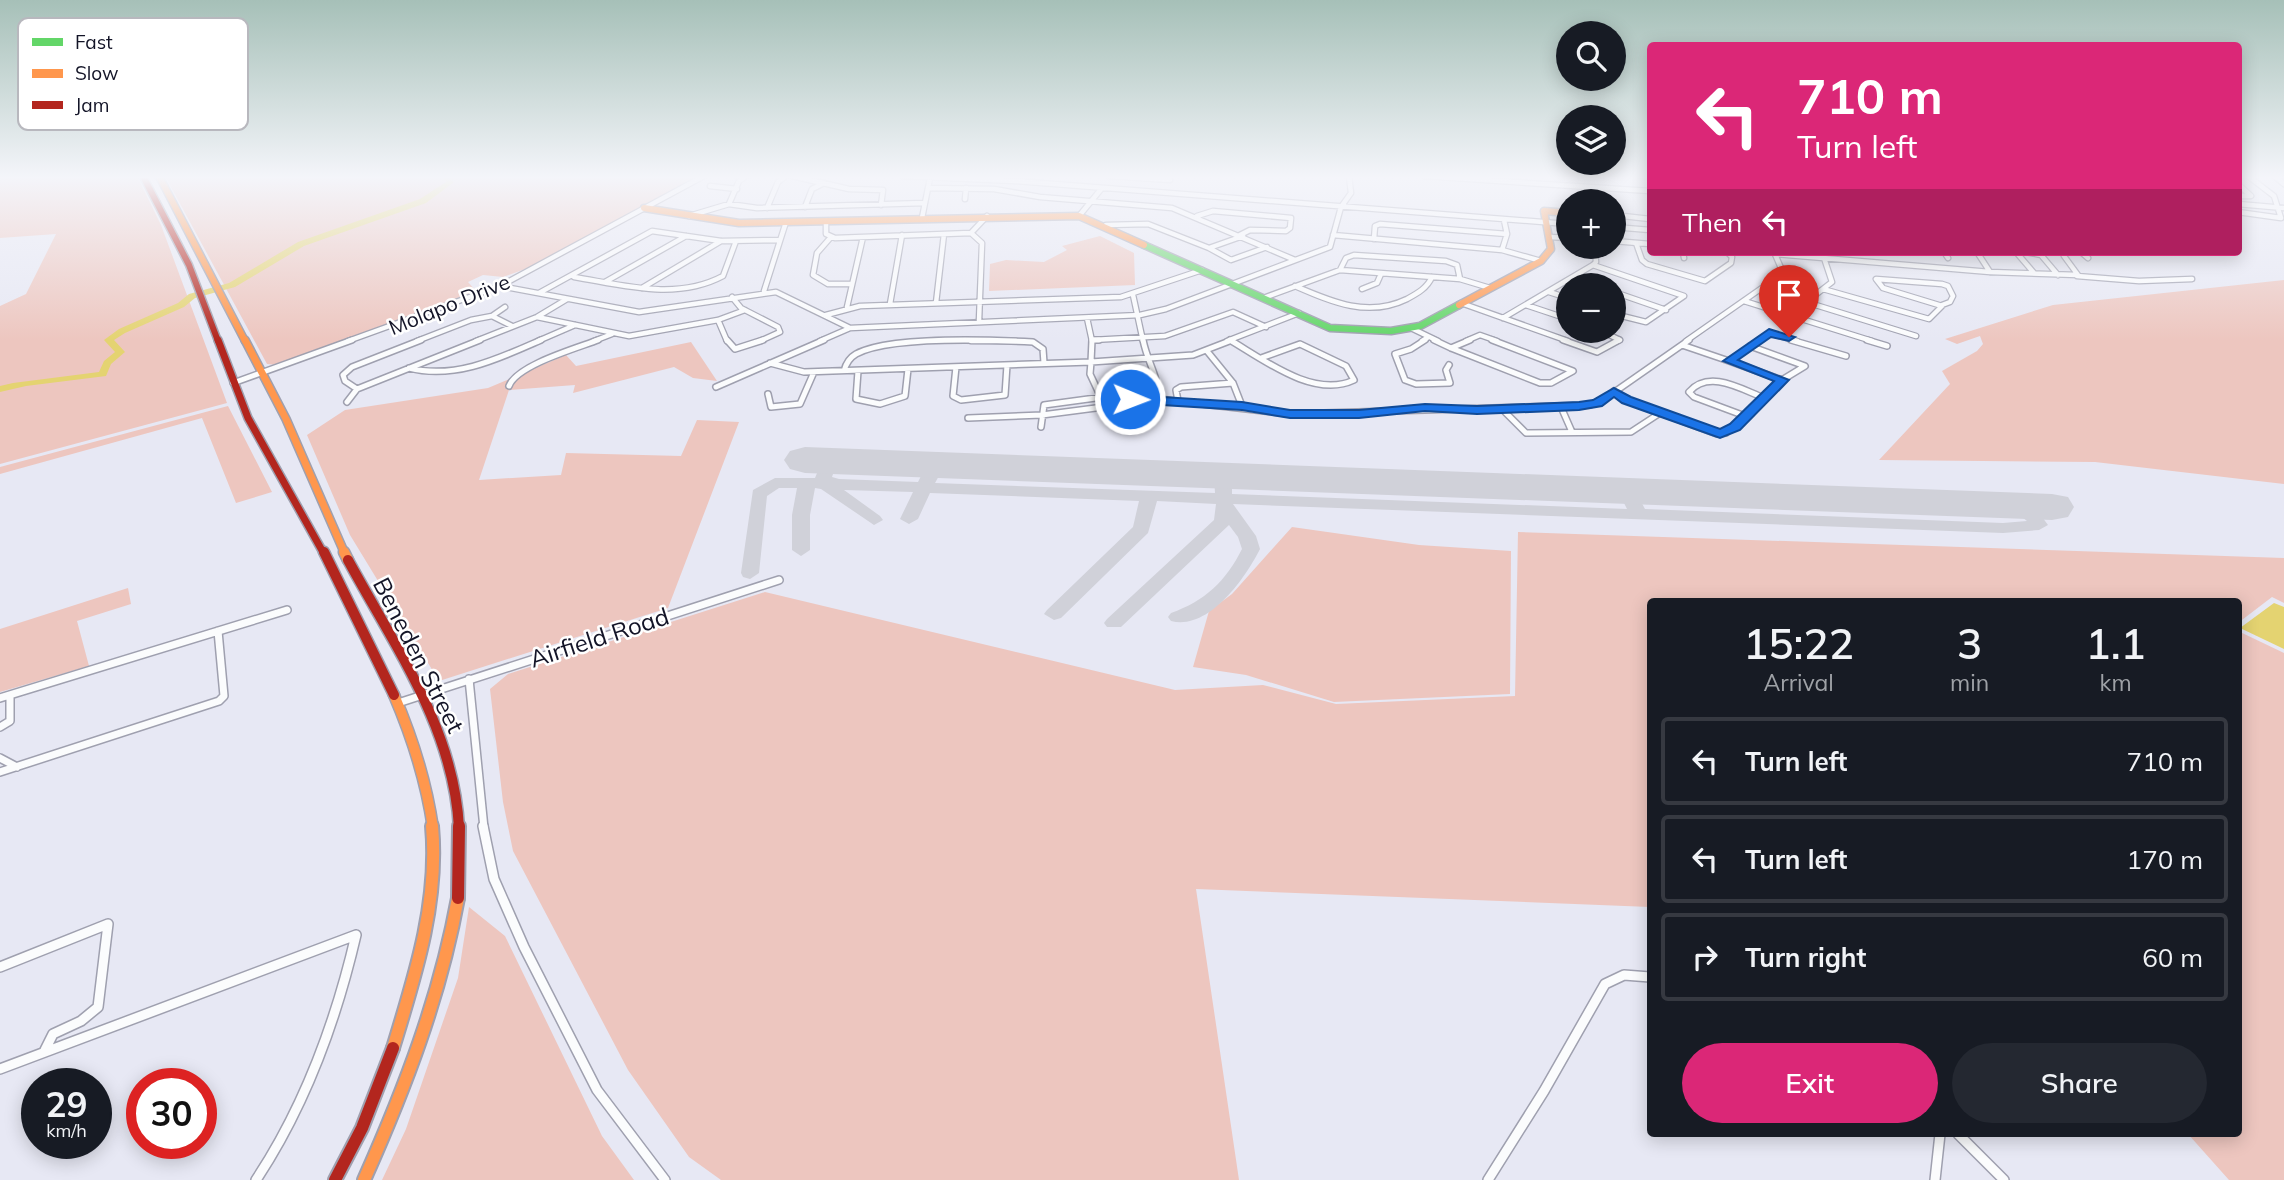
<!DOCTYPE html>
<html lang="en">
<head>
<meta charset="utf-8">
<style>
	body { margin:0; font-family:Mulish,sans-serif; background:#242831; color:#f1f3f6; height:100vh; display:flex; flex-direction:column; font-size:26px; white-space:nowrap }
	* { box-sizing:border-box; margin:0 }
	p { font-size:23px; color:#9ea1a6 }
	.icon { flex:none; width:38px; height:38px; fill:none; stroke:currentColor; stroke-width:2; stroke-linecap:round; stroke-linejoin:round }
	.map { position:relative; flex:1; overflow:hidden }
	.drawer { position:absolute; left:1647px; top:598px; width:595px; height:539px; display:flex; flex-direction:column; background:#171b24; border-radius:7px; box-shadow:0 4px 18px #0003 }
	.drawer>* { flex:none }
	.banner { position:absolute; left:1647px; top:42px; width:595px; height:214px; border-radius:7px; box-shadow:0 4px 18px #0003; background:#db2777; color:#fff; overflow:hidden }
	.tools { position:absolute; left:1556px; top:21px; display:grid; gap:14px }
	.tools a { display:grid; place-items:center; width:70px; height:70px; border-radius:50%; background:#171b24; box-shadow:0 4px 18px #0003; font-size:35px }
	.speed { position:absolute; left:21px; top:1068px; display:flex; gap:14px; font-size:35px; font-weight:700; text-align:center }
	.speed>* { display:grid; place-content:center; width:91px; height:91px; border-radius:50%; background:#171b24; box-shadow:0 4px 18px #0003; line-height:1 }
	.speed small { font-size:18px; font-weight:400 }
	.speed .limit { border:10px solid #d22; background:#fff; color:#111 }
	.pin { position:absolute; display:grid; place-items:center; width:60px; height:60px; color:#fff; margin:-72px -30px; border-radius:50% 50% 50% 0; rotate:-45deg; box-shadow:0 0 7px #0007 }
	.pin .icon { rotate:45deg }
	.me { position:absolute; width:77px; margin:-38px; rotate:91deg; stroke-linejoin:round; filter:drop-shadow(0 0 5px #0008) }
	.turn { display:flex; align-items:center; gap:24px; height:147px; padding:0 35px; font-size:32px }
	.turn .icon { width:91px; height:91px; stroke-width:2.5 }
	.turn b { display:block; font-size:49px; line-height:60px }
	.then { display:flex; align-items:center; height:66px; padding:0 35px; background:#0003; gap:14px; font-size:26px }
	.eta { display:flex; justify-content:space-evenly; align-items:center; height:119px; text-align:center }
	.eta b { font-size:42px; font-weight:600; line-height:49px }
	.action { display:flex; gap:14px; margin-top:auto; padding:14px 35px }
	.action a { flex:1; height:80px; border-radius:42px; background:#db2777; color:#fff; font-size:28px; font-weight:600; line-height:80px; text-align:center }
	.action a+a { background:#242831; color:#f1f3f6 }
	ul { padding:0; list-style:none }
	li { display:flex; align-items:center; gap:21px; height:88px; margin:0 14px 10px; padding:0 21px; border:4px solid #363941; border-radius:7px }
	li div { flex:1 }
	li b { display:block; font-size:26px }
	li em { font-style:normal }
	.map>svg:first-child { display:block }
	.green { fill:#edc6bf }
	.water { fill:#e4d371 }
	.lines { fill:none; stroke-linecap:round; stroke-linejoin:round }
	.river { fill:#e4d371; fill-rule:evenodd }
	.taxiway { fill:#d0d1d9; fill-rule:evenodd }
	.runway { fill:#d0d1d9; fill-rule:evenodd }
	.street-far3-casing { stroke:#9fa0af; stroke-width:7 }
	.street-far2-casing { stroke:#9fa0af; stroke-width:8 }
	.street-far1-casing { stroke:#9fa0af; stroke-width:10 }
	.street-casing { stroke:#9fa0af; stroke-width:12 }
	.fast-casing { stroke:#9fa0af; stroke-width:9 }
	.slow-far3-casing { stroke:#9fa0af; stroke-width:9 }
	.slow-far2-casing { stroke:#9fa0af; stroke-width:10 }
	.slow-far1-casing { stroke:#9fa0af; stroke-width:13 }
	.slow-casing { stroke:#9fa0af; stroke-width:16 }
	.jam-far3-casing { stroke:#9fa0af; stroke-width:9 }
	.jam-far2-casing { stroke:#9fa0af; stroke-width:10 }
	.jam-far1-casing { stroke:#9fa0af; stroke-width:13 }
	.jam-casing { stroke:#9fa0af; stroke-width:16 }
	.street-far3 { stroke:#fbfcfd; stroke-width:4.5 }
	.street-far2 { stroke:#fbfcfd; stroke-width:5 }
	.street-far1 { stroke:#fbfcfd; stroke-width:7 }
	.street { stroke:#fbfcfd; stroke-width:9 }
	.fast { stroke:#63d668; stroke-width:6 }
	.slow-far3 { stroke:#ff974d; stroke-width:6 }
	.slow-far2 { stroke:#ff974d; stroke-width:7 }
	.slow-far1 { stroke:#ff974d; stroke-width:10 }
	.slow { stroke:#ff974d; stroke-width:12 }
	.jam-far3 { stroke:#b3261e; stroke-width:6 }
	.jam-far2 { stroke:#b3261e; stroke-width:7 }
	.jam-far1 { stroke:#b3261e; stroke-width:10 }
	.jam { stroke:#b3261e; stroke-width:12 }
	.route { fill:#1a73e8; stroke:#114b97; stroke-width:2 }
	.labels { text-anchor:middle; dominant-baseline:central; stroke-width:5; stroke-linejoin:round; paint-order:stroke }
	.far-street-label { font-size:21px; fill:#131427; stroke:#fff }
	.street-label { font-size:24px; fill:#131427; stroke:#fff }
	.key { fill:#fff; stroke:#b8b8be; stroke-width:2 }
	.key-label { font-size:19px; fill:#131427 }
</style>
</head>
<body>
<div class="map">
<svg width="2284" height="1180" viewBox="0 0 2284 1180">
	<rect width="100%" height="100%" fill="#e7e8f4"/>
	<path class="green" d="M0 176H137L161 225 227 403 0 464V306L26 294 56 234 0 238Z
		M165 176H700L528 268 503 277 483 275 468 282 476 291 277 365 267 364Z
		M1100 236 1134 253 1135 285 989 291 990 264 1006 260 1044 262 1067 250 1062 246Z
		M2284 280V484L2095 462 1879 460 1950 384 1942 371 1977 351 1983 344 1980 336 1957 344 1945 339 2053 305Z
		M691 342 717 381 693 378 674 367 573 393 575 385 509 390 479 480 561 475 566 453 681 456 697 420 739 422 668 608 439 681 350 535 307 435 345 410 488 388 566 355 576 366Z
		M228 406 272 492 236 503 202 418 0 474V467Z
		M1292 527 1419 545 1511 551 1510 694 1334 702 1246 675 1193 667 1209 611 1232 594Z
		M1518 532 2284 558V603L2272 597 2238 623V602H1650V907L1196 889 1239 1180H721L689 1157 628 1070 513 851 503 802 490 689 508 674 765 592 1175 690 1263 685 1336 704 1515 696Z
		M128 588 131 604 77 621 89 666 0 692V629Z
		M2238 631 2284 653V1180H2229L2188 1134H2238Z
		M469 907 505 936 602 1136 634 1180H382L406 1129 458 978Z"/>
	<path class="water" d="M2274 603 2284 607V649L2240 628Z"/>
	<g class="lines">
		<path class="river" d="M441 176H448L454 182 426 203 304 246 235 287 195 298 184 307 125 333 114 340 125 352 111 364 106 376 26 386 0 392V386L13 383 99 372 104 361 115 352 104 340 119 329 178 303 189 294 229 283 298 242 420 199 446 182Z"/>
		<path class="taxiway" d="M835 457 843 462 835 468 832 477 839 479 918 482 928 462 937 460 945 465 935 483 1215 493 1214 477 1223 472 1232 477V494L1627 509 1618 491 1627 486 1633 487 1645 509 2003 523 2027 521 2007 505 2016 500 2034 506 2048 525 2039 530 2003 533 1233 504 1256 536 1260 549C1246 577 1209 631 1171 621L1168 617 1171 613C1205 601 1226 581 1242 549L1238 537 1229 525 1121 627H1107L1104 623 1107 619 1214 520 1216 504 1157 501 1148 533 1061 618 1054 620 1044 614 1047 610 1133 527 1139 501 930 493 918 519 909 524 900 519 913 492 844 490 880 516 883 520 874 525 821 489 815 488 810 515V550L801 556 792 550V515L797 488H779L767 496 759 573 750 579 743 577 741 573 753 490 775 478H815L822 461Z"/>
		<path class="runway" d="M805 447 2052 494 2068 497 2074 507 2068 517 2052 520 805 473 790 469 784 460 790 451Z"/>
		<g class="street-far3-casing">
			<path id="street-far3" d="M792 176 849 189 883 190 881 205
				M902 176 1015 181 1568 224
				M1109 176 1170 180
				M1424 176 1650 191
				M1643 176H1650
				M2248 176 2274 196 2281 218
				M2274 176 2284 184
				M2238 184 2251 196H2238
				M710 186 737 189
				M928 188 994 189 1040 197 1172 208 1295 260
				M965 199 966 188
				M729 204 739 181 746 176
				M2238 204 2284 208
				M805 207 812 189 824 183
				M767 208 778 182 786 176
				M2238 212 2281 218
				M1614 215 1650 219
				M689 216 729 204 757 208 925 203
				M1079 216 1102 188
				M1197 216 1213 211 1291 218 1290 228 1286 231 1250 230 1240 235
				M922 218 930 178
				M826 221V234L835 238 971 233
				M1106 225 1148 224 1209 248 1243 236
				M1614 227 1650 230
				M1333 235 1502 250 1541 261
				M831 237 817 253 813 275 828 284H851
				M1550 237 1568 238
				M1374 239 1375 226 1380 224 1507 234
				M1614 241 1650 244
				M1636 243 1642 260 1647 264 1705 281 1731 263 1732 257 1727 252
				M1209 248 1231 260 1267 247
				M1502 250 1507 234 1504 220
				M1683 252 1684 258
				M1944 252 1948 258
				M1977 252 1990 272
				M2016 252 2034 273
				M2026 252 2041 255 2058 275
				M2081 252 2088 258
				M1775 254 1990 272 2078 275 2064 256
				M1593 265 1684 296 1646 322 1614 314
				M1340 270 1346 258 1354 255 1446 261 1457 265 1460 279
				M2077 276 2139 281 2192 279
				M574 277C623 285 676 301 723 276L736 241
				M1571 279 1592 285
				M605 282 686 236
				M500 286 639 312 776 292 850 328 1140 315 1166 309 1330 247 1341 207 1351 193 1349 176
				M1295 286C1332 302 1368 318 1407 299 1418 293 1427 288 1432 277
				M642 288 721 241
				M1362 289 1377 283 1381 274
				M1823 289 1929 319 1942 306 1883 288 1876 279 1942 284 1948 286 1953 296 1950 302 1942 305
				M764 291 786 222
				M1549 292 1568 298
				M1614 292 1666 310
				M539 293 652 231 721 241 780 240
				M1133 295 1143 341
				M732 297 741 308 778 327 780 332 760 341
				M1266 297 1340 270 1460 279 1490 288
				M1744 301 1872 341
				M1806 302 1916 336
				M936 303 944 234
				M1461 303 1568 341
				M890 304 902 235
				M1526 305 1568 319
				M505 307 492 316 512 326
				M847 307 863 237
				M826 315 860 306 1121 297 1202 270
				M1788 316 1832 282 1822 252
				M537 317 629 336 718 320 745 310
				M1087 318 1092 341
				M1503 318 1593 265 1596 262 1595 247
				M718 320 727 341
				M979 321 982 243 971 233 987 216
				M1411 328 1438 341
				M1601 331 1620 340 1617 341
				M1092 340 1165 336 1233 312 1266 327
				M1230 340 1232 341
				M348 341 500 286 704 176
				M417 341 471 320 492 316
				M476 341 537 317 567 299
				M538 341 575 325
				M594 341 612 334
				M820 341 850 328
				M971 341H1016
				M1227 341 1299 313
				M1422 341 1427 338
				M1466 341 1480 335 1497 341
				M1686 341 1779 276 1781 268 1774 252
				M1757 341 1769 333 1797 341"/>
		</g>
		<g class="street-far2-casing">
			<path id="street-far2" d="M727 340 735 349 763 340
				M1092 340H1099
				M1143 340C1148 364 1157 372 1159 399
				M1230 340C1264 360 1314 399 1354 380L1346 366 1300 344 1261 358
				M1425 340 1411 349 1395 354 1405 380 1416 384 1450 383 1446 370 1449 365
				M1434 340 1451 348
				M1563 340 1597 352 1619 340
				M1791 340 1846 356
				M1867 340 1887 346
				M1682 345 1729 361 1760 340
				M1451 348 1540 383H1551L1573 371 1492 340
				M1451 348 1470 340
				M1207 351 1233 383 1242 406
				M1729 361 1782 380
				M770 363 804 372 1091 362 1092 340
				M956 367 953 396 961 400 1005 395 1007 365
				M409 368C455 380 500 358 541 340
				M844 371C846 363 849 358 856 354 890 336 993 340 1033 342L1043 349 1044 363
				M858 371 856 399 880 404 905 396 908 369
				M233 383 352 340
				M509 386C517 365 577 348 598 340
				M716 387 824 340
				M357 389 345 381 343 375 352 367 421 340
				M1614 391 1626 400 1717 434 1726 433 1745 416 1694 397 1689 392C1709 369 1741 389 1764 398
				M768 394 771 407 800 404 814 372
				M1104 399H1159L1290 414 1590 405 1603 400 1689 340
				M1178 401 1176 390 1181 387 1233 383
				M347 402 357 389 480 340
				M1105 406 1090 374 1091 362 1193 355 1232 340
				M1561 407 1572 432
				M1502 409 1526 433 1631 432 1660 413
				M1745 416 1782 380 1805 366 1750 346
				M968 418 1042 415 1111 406 1120 408 1128 417
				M1041 427 1044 405 1103 397"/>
		</g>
		<g class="street-far1-casing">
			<path id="street-far1" d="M469 679 484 828
				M0 698 287 610
				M398 703 779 580
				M0 727 10 721V695
				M0 758 17 767
				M0 772 219 701 224 696 218 631"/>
		</g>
		<g class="street-casing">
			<path id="street" d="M483 826 494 879 524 947 597 1090 665 1180
				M0 967 108 924 98 1007 81 1021 53 1034 45 1050
				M0 1069 356 935
				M1958 1134 2004 1180
				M256 1180C305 1106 336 1021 356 935
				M1488 1180 1544 1091 1605 984 1624 975 1650 977
				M1935 1180 1940 1134"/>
		</g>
		<g class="fast-casing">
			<path id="fast" d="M1144 245 1330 328 1391 331 1420 326 1459 305"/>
		</g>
		<g class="slow-far3-casing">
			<path id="slow-far3" d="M159 176 245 341
				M644 208 739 223 1079 216 1144 245
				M1459 305 1541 261 1551 249 1544 211 1568 213"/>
		</g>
		<g class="slow-far2-casing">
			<path id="slow-far2" d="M245 340 286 419 345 554"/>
		</g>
		<g class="slow-far1-casing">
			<path id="slow-far1" d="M344 552 348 560
				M394 695C413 739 426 780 433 828"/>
		</g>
		<g class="slow-casing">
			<path id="slow" d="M393 1048C415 976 439 902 432 826
				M364 1180C405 1088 440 997 458 898"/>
		</g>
		<g class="jam-far3-casing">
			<path id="jam-far3" d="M143 176 189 265 218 341"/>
		</g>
		<g class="jam-far2-casing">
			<path id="jam-far2" d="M218 340 248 418 324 554"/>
		</g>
		<g class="jam-far1-casing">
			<path id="jam-far1" d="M324 552 394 695
				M348 560C394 645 454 728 459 828"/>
		</g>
		<g class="jam-casing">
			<path id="jam" d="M458 898 459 826
				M335 1180 362 1128 393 1048"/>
		</g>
		<use href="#street-far3" class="street-far3"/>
		<use href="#street-far2" class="street-far2"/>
		<use href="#street-far1" class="street-far1"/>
		<use href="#street" class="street"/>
		<use href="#fast" class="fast"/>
		<use href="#slow-far3" class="slow-far3"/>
		<use href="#slow-far2" class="slow-far2"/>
		<use href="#slow-far1" class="slow-far1"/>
		<use href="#slow" class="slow"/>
		<use href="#jam-far3" class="jam-far3"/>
		<use href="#jam-far2" class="jam-far2"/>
		<use href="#jam-far1" class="jam-far1"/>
		<use href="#jam" class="jam"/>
	</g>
	<linearGradient id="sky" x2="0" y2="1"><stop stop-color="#a6c0b8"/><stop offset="0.52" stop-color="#f4f5fa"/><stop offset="1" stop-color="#f4f5fa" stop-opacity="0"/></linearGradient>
	<rect width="2284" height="341" fill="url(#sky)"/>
	<path class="route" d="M1769 329 1795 337 1789 341 1771 337 1738 360 1789 380 1740 430 1720 438 1622 403 1614 397 1602 406 1579 410 1477 414 1425 411 1359 418H1290L1242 410 1130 403 1123 399 1130 395 1242 402 1290 410H1359L1425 404 1477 406 1579 402 1593 400 1614 388 1631 397 1720 429 1730 424 1774 381 1723 361Z"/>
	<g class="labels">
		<g class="far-street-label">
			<text transform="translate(449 304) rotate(-22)">Molapo Drive</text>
		</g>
		<g class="street-label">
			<text transform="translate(599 637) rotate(-18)">Airfield Road</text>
			<text transform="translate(419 655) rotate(63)">Beneden Street</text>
		</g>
	</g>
	<rect x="18" y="18" width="230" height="112" rx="10" class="key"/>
	<rect x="32" y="38" width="31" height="8" fill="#63d668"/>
	<rect x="32" y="69" width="31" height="9" fill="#ff974d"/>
	<rect x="32" y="101" width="31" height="8" fill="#b3261e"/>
	<g class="key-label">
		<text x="75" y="49">Fast</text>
		<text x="75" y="80">Slow</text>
		<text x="75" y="112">Jam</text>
	</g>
</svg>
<div class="tools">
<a><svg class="icon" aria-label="search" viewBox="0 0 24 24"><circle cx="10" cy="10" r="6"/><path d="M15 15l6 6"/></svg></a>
<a><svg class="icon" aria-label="layers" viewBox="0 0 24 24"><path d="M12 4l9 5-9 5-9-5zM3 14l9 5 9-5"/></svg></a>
<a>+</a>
<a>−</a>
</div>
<div class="speed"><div>29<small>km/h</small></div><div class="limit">30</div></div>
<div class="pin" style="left:1789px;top:337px;background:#d93025"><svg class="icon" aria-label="arrive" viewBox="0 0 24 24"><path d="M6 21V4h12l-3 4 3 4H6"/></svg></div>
<svg class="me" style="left:1130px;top:399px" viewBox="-20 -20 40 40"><circle r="17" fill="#1a73e8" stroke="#fff" stroke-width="3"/><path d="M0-11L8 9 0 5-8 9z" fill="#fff"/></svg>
<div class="banner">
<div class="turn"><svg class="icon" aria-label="left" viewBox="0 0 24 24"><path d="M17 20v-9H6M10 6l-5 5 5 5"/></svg><div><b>710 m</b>Turn left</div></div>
<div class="then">Then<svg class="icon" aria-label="left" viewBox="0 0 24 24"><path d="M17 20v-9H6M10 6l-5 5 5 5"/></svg></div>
</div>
<section class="drawer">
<div class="eta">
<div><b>15:22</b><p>Arrival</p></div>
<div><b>3</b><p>min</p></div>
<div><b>1.1</b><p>km</p></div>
</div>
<ul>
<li><svg class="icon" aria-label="left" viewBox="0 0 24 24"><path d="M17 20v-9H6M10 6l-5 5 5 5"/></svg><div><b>Turn left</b></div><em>710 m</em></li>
<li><svg class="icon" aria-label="left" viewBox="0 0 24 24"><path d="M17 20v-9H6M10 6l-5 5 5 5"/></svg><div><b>Turn left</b></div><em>170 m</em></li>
<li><svg class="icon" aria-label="right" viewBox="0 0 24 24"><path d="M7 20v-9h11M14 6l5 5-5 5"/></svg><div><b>Turn right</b></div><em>60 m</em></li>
</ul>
<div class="action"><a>Exit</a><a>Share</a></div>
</section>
</div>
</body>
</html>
